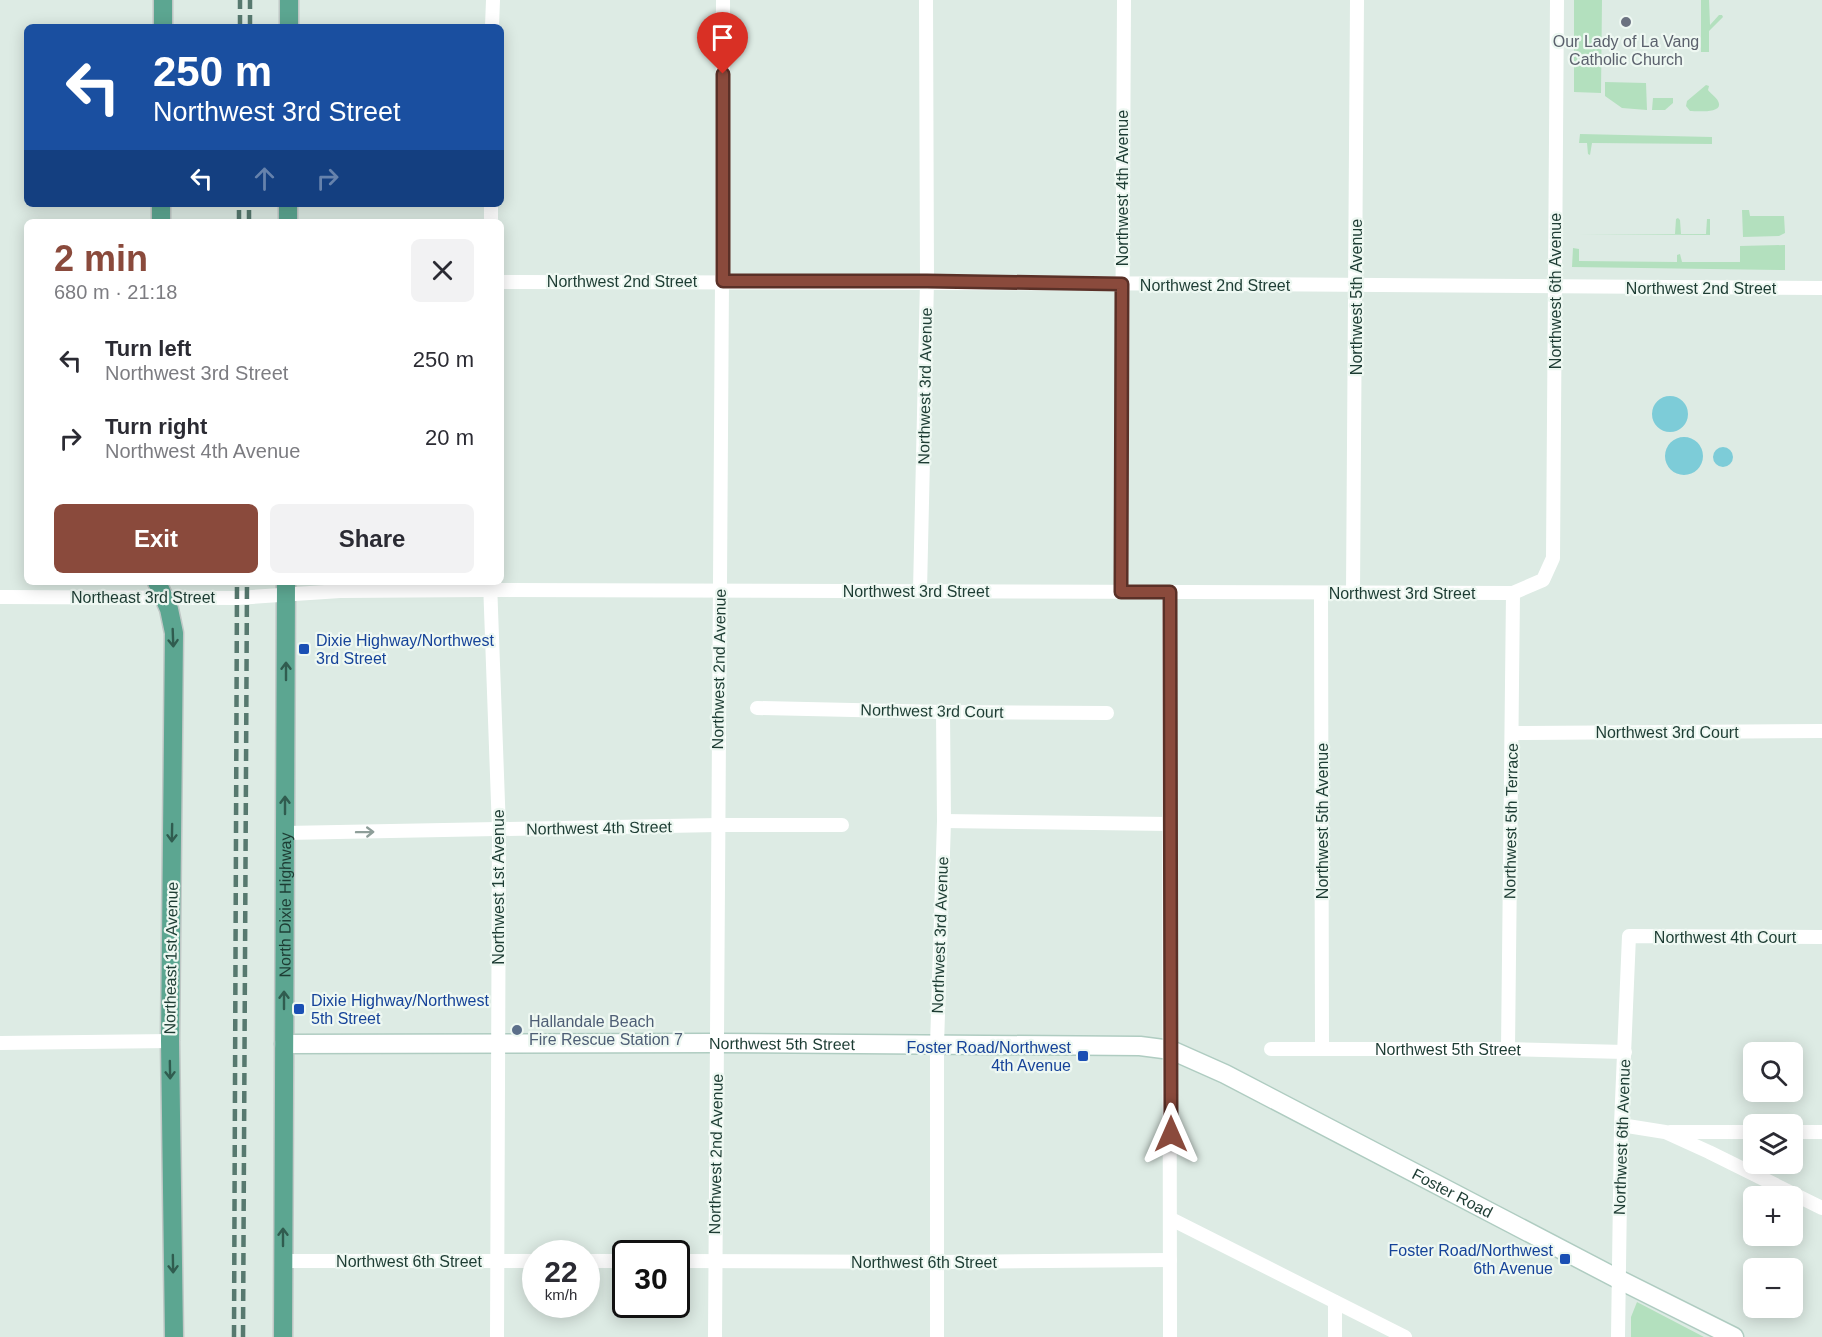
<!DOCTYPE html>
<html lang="en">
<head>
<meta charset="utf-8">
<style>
	body { margin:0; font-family:Arial,sans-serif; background:#f2f2f3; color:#2b2b33; height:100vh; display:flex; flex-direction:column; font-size:22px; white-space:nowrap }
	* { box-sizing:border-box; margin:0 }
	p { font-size:20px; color:#7c7c81 }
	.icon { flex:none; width:33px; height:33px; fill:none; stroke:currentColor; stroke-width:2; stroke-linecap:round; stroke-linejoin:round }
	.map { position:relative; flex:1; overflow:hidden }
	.details { position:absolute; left:24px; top:219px; width:480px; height:366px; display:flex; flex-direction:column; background:#fff; border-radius:9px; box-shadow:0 3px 15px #0003 }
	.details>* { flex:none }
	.guide { position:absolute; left:24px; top:24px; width:480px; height:183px; border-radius:9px; box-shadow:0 3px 15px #0003; background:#1a4fa0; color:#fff; overflow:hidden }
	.controls { position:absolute; left:1743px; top:1042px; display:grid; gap:12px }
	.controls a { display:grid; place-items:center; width:60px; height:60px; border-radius:9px; background:#fff; box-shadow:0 3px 15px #0003; font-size:30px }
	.speed { position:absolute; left:522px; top:1240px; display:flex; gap:12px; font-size:30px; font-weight:700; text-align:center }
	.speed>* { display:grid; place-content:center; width:78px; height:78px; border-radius:50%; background:#fff; box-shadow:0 3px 15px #0003; line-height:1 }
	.speed small { font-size:15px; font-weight:400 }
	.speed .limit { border:3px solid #111; border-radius:9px; background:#fff; color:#111 }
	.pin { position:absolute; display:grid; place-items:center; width:51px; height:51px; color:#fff; margin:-62px -26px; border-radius:50% 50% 50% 0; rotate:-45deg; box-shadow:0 0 6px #0007 }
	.pin .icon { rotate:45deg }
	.me { position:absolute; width:66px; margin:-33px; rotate:0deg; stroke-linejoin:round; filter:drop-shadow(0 0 4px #0008) }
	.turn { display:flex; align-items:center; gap:21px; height:126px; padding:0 30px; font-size:27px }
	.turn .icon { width:78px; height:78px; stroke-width:2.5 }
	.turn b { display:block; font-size:42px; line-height:51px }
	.lanes { display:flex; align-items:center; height:57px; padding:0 30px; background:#0003; justify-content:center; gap:30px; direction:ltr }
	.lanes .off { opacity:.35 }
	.round { display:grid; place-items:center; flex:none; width:63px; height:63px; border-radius:9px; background:#f2f2f3 }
	.headline { display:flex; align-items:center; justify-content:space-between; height:102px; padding:0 30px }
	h1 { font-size:36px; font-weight:600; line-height:45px; color:#8a4a3c }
	.primary-button { display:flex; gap:12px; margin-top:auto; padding:12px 30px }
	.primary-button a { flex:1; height:69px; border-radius:9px; background:#8a4a3c; color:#fff; font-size:24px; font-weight:600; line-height:69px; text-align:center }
	.primary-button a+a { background:#f2f2f3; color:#2b2b33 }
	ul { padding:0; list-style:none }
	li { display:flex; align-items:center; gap:18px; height:78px; padding:0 30px }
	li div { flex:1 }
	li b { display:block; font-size:22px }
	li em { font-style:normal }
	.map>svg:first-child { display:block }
	.green { fill:#b3e0be }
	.water { fill:#7dccd8 }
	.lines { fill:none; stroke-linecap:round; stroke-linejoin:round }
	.secondary-casing { stroke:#afccc1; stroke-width:21 }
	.primary-casing { stroke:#c0c8c6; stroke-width:21 }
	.street { stroke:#fff; stroke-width:14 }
	.secondary { stroke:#fff; stroke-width:18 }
	.primary { stroke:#5ca691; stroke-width:18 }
	.rail { stroke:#57796f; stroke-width:4.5; stroke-dasharray:12 6; stroke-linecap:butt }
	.oneway { stroke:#305c4f }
	.oneway2 { stroke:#8e9e99 }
	.route-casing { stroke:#5a3027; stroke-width:15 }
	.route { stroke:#8a4a3c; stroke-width:10 }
	.worship-dot { fill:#6b7280; stroke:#eef8f2; stroke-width:2 }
	.transit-dot { fill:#1a4fb4; stroke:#eef8f2; stroke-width:2 }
	.service-dot { fill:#5c6f8a; stroke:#eef8f2; stroke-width:2 }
	.labels { text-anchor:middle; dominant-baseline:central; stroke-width:4.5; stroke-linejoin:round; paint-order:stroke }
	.worship-label { font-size:16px; fill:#5b616d; stroke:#eef8f2 }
	.street-label { font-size:16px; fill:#1d3c33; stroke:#eef8f2 }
	.transit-label { font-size:16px; fill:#164399; stroke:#eef8f2; text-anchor:start }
	.service-label { font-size:16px; fill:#4e5e75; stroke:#eef8f2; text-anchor:start }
</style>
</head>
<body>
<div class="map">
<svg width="1822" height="1337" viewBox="0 0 1822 1337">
	<rect width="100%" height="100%" fill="#ddebe4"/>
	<path class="green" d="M1574 0H1602L1601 93 1574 92Z
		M1701 0H1709L1710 25 1719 15H1722L1723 17 1709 31V52H1701Z
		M1605 82 1646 83 1647 110 1622 108 1605 96Z
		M1706 85 1709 86 1708 90C1710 93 1717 98 1718 101 1725 114 1696 111 1690 111L1686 106 1687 101Z
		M1653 98H1673V103L1665 110H1652Z
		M1580 134 1712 137V144L1592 143 1590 155 1588 154 1587 143H1579Z
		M1742 210H1749L1750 216H1784L1785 233 1779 236 1743 237Z
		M1678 218 1680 220 1681 234H1706L1707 219H1710V235L1579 234H1675L1676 219Z
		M1785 245V270L1572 267 1573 248 1579 249V261L1677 262V255L1680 254 1682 262H1740V246Z
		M1637 1302 1704 1337H1631V1317Z"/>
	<path class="water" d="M1652 414a18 18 0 1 1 36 0a18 18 0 1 1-36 0Z
		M1665 456a19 19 0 1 1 38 0a19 19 0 1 1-38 0Z
		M1713 457a10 10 0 1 1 20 0a10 10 0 1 1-20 0Z"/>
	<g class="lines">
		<g class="secondary-casing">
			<g id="secondary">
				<path id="s2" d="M284 1044 717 1043 1140 1046 1171 1050 1225 1074 1618 1279 1734 1337"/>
			</g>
		</g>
		<g class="primary-casing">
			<g id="primary">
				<path d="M163 27V0"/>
				<path d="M289 27V0"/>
				<path d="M161 204V222"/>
				<path d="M288 222V204"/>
				<path d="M157 582 169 609 174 633 170 1041 174 1337"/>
				<path id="s3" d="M283 1337 286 582"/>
			</g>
		</g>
		<g class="street">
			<path d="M492 27 493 0"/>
			<path d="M491 222V204"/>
			<path d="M501 282C941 280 1382 286 1822 288"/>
			<path d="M490 582 499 830 497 1337"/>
			<path d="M920 591 927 281 926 0"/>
			<path d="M1121 592 1124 0"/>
			<path d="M1169 592 1170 1337"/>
			<path d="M1321 593 1322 1049"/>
			<path d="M1353 593 1357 0"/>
			<path d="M0 597 237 598 340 591 490 590 1513 593 1543 580 1553 558 1557 0"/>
			<path d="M757 708 943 712 1107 713"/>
			<path d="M1512 733 1822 731"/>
			<path d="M944 821 1170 824"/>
			<path d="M285 833 718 825H842"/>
			<path d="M0 1043 170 1041"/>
			<path id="s1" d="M1271 1049H1508L1625 1052"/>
			<path d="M1508 1049 1513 593"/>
			<path d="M1621 1125 1665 1132 1709 1152 1822 1208"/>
			<path d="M1670 1132H1754"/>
			<path d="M1792 1132H1822"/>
			<path d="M1171 1219 1405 1337"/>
			<path d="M283 1261H536"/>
			<path d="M586 1261H626"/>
			<path d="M676 1261 937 1262 1170 1260"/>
			<path d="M715 1337 722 281 723 0"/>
			<path d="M937 1337V1045L944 821 943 712"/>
			<path d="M1335 1337V1302"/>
			<path d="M1618 1337 1621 1125 1629 936 1822 937"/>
		</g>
		<use href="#secondary" class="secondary"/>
		<use href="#primary" class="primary"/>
		<path class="rail" d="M240 27V0
			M250 27V0
			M239 222V204
			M249 222V204
			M234 1337 237 582
			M243 1337 247 582"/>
	</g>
	<defs><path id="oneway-shaft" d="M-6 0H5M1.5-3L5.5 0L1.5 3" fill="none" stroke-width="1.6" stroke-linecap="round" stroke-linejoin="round" transform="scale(1.5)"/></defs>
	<g class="oneway">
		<use href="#oneway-shaft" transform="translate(173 638) rotate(88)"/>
		<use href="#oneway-shaft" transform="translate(286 671) rotate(-90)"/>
		<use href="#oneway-shaft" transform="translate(285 805) rotate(-90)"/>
		<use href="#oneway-shaft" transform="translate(172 833) rotate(91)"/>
		<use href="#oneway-shaft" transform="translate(284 1000) rotate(-90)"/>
		<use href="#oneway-shaft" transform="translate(170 1070) rotate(89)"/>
		<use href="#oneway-shaft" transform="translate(283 1237) rotate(-90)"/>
		<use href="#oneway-shaft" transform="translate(173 1264) rotate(89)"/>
	</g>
	<use class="oneway2" href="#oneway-shaft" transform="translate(365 832) rotate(-1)"/>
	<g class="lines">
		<g class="route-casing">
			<path id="route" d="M723 74V281H927L1122 284 1121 592H1170L1171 1134"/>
		</g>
		<use href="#route" class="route"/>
	</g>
	<circle class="worship-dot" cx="1626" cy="22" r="6"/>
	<g class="transit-dot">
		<rect x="298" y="643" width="12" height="12" rx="3"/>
		<rect x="293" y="1003" width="12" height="12" rx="3"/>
		<rect x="1077" y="1050" width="12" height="12" rx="3"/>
		<rect x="1559" y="1253" width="12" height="12" rx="3"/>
	</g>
	<circle class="service-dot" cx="517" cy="1030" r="6"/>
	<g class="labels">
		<g class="worship-label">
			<text x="1626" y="41">Our Lady of La Vang<tspan x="1626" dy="18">Catholic Church</tspan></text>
		</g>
		<g class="street-label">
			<text transform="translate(1122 188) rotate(-90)">Northwest 4th Avenue</text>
			<text x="622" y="281">Northwest 2nd Street</text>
			<text x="1215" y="285">Northwest 2nd Street</text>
			<text x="1701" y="288">Northwest 2nd Street</text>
			<text transform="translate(1555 291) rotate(-90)">Northwest 6th Avenue</text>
			<text transform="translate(1356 297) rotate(-90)">Northwest 5th Avenue</text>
			<text transform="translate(925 386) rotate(-89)">Northwest 3rd Avenue</text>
			<text x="916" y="591">Northwest 3rd Street</text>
			<text x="1402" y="593">Northwest 3rd Street</text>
			<text x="143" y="597">Northeast 3rd Street</text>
			<text transform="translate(719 669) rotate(-89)">Northwest 2nd Avenue</text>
			<text transform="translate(932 711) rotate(1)">Northwest 3rd Court</text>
			<text x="1667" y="732">Northwest 3rd Court</text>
			<text transform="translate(1322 821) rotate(-90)">Northwest 5th Avenue</text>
			<text transform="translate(1511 821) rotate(-89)">Northwest 5th Terrace</text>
			<text transform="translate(599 828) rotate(-1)">Northwest 4th Street</text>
			<text transform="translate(498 887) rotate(-90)">Northwest 1st Avenue</text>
			<text stroke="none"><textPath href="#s3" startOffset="432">North Dixie Highway</textPath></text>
			<text transform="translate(940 935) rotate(-88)">Northwest 3rd Avenue</text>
			<text x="1725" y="937">Northwest 4th Court</text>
			<text transform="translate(171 958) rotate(-89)">Northeast 1st Avenue</text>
			<text stroke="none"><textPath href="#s2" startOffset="498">Northwest 5th Street</textPath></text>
			<text stroke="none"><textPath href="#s1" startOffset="177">Northwest 5th Street</textPath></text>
			<text transform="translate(1622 1137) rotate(-88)">Northwest 6th Avenue</text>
			<text transform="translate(716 1154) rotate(-89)">Northwest 2nd Avenue</text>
			<text stroke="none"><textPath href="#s2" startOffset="1203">Foster Road</textPath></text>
			<text x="409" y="1261">Northwest 6th Street</text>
			<text x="924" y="1262">Northwest 6th Street</text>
		</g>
		<g class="transit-label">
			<text x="316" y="640">Dixie Highway/Northwest<tspan x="316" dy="18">3rd Street</tspan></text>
			<text x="311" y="1000">Dixie Highway/Northwest<tspan x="311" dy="18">5th Street</tspan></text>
			<text x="1071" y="1047" text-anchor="end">Foster Road/Northwest<tspan x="1071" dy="18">4th Avenue</tspan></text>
			<text x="1553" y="1250" text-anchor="end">Foster Road/Northwest<tspan x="1553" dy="18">6th Avenue</tspan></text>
		</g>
		<g class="service-label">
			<text x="529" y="1021">Hallandale Beach<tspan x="529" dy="18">Fire Rescue Station 7</tspan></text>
		</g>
	</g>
</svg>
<div class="controls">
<a><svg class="icon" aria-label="search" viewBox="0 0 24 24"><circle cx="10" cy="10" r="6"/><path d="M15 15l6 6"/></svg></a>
<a><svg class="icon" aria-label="layers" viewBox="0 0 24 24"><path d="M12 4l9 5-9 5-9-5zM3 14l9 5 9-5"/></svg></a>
<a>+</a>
<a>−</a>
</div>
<div class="speed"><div>22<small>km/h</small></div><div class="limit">30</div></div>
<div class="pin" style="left:723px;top:74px;background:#d93025"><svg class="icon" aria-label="arrive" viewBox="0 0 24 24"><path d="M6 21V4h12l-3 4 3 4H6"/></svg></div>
<svg class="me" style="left:1171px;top:1134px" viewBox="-20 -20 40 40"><path d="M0-17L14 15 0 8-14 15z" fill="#8a4a3c" stroke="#fff" stroke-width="4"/></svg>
<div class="guide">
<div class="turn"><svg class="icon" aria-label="left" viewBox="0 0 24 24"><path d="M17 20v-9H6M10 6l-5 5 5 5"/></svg><div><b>250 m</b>Northwest 3rd Street</div></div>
<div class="lanes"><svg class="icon" aria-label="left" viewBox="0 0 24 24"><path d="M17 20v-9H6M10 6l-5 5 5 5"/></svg><svg class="icon off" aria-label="ahead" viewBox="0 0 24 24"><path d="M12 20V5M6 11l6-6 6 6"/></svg><svg class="icon off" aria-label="right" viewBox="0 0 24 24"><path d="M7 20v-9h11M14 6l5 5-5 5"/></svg></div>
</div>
<section class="details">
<div class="headline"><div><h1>2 min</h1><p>680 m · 21:18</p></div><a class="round"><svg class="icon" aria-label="close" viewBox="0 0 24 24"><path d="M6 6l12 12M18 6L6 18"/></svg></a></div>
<ul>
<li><svg class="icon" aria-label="left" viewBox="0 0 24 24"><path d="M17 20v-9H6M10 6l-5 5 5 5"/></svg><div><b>Turn left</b><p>Northwest 3rd Street</p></div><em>250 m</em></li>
<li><svg class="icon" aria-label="right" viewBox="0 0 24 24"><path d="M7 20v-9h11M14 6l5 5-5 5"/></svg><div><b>Turn right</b><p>Northwest 4th Avenue</p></div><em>20 m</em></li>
</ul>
<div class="primary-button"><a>Exit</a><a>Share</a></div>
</section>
</div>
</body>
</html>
